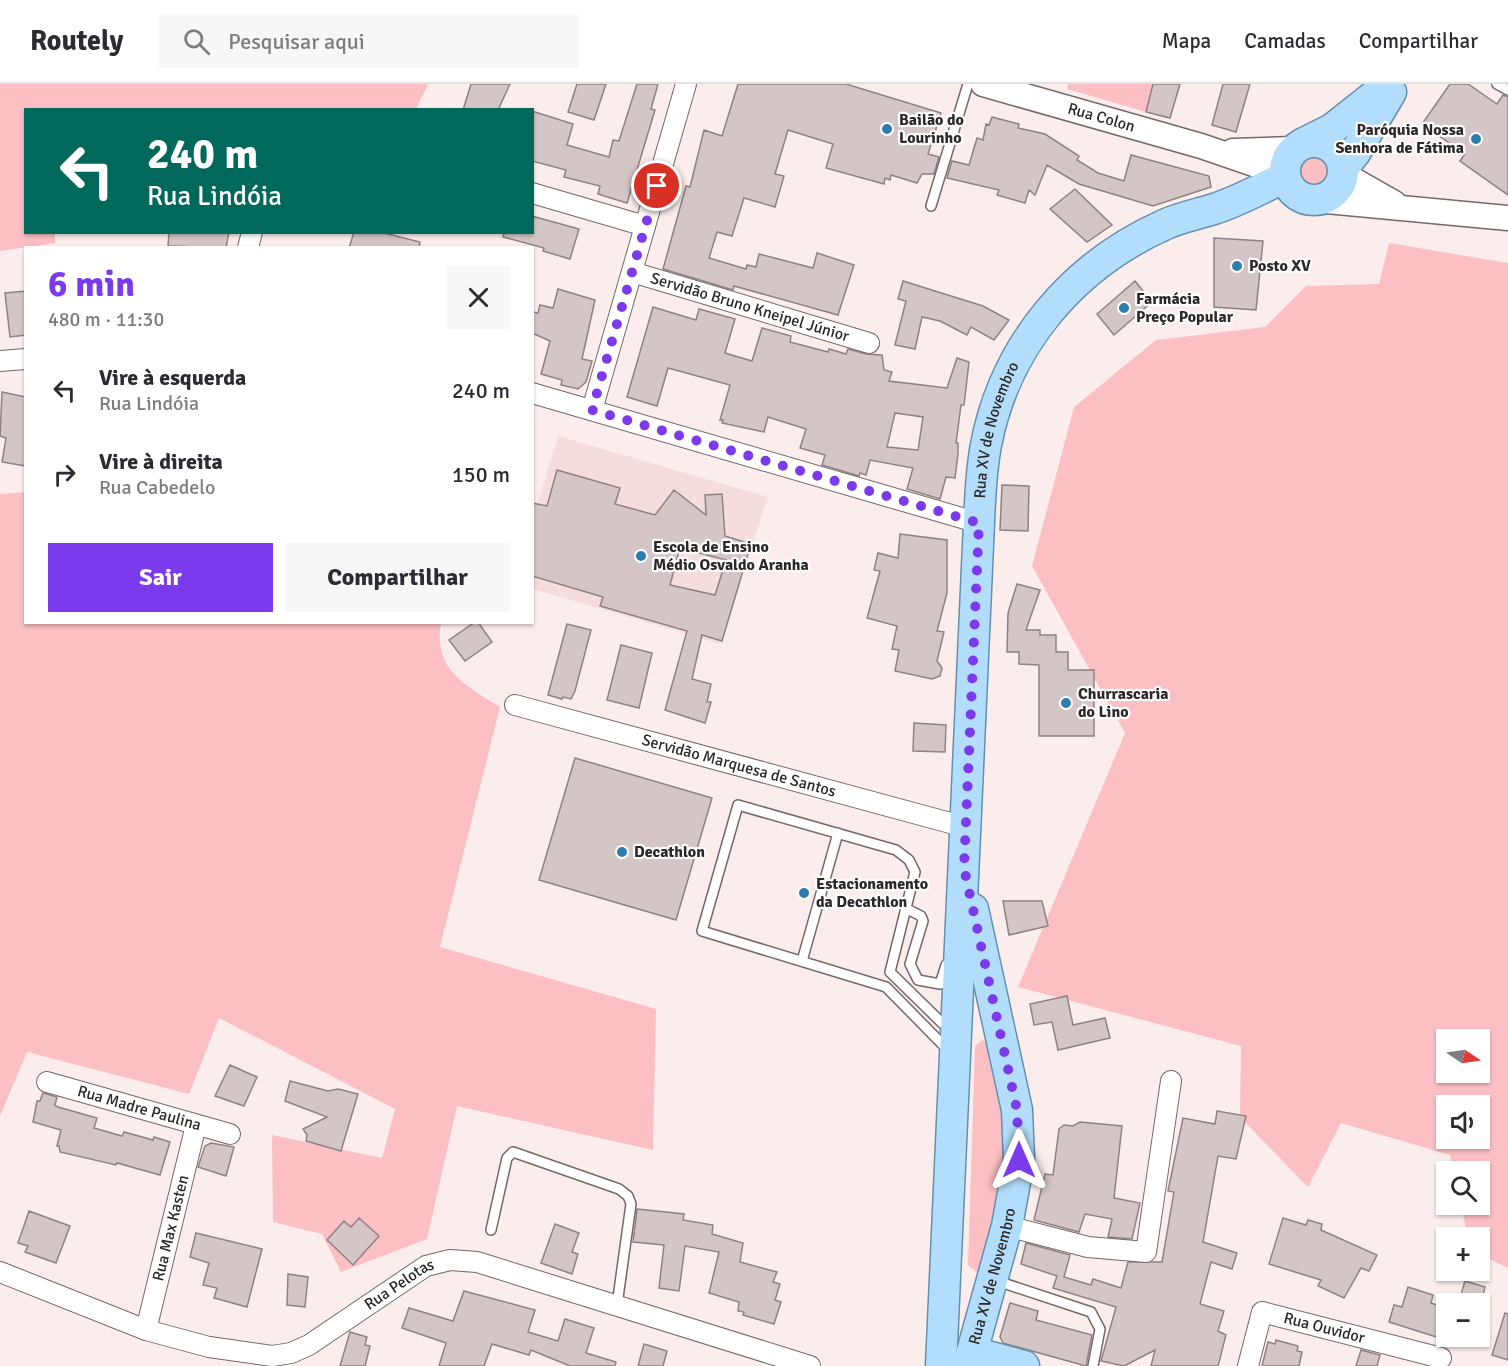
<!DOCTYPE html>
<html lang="pt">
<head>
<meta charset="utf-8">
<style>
	body { margin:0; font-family:Signika,sans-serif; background:#f7f7f7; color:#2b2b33; height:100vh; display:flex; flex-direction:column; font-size:22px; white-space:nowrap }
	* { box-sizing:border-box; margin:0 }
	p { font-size:20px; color:#7c7c81 }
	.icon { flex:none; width:33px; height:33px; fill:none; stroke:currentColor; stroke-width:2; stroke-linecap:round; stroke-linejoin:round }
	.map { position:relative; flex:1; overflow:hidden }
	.side { position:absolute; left:24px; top:162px; width:510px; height:378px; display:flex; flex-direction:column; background:#fff; border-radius:0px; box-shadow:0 2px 4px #0004 }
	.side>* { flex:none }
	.top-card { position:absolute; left:24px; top:24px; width:510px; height:126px; border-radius:0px; box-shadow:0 2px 4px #0004; background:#00695c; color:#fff; overflow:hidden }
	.needle { width:39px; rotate:103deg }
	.tools { position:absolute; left:1436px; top:945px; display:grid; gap:12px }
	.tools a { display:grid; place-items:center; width:54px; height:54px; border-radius:0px; background:#fff; box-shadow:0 2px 4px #0004; font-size:30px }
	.pin { position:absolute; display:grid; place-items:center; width:51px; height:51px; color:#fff; margin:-26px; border:3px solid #fff; border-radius:50%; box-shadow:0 2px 6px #0007 }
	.me { position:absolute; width:66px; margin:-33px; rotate:0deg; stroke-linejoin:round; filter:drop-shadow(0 0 4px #0008) }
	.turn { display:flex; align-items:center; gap:21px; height:126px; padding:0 24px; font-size:27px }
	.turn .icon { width:78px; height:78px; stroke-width:2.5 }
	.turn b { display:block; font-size:42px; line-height:51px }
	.round { display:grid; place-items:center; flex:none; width:63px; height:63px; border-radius:0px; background:#f7f7f7 }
	.overview { display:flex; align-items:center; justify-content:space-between; height:102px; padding:0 24px }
	h1 { font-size:36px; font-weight:700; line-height:45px; color:#7c3aed }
	.primary-button { display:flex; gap:12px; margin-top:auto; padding:12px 24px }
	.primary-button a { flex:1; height:69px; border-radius:0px; background:#7c3aed; color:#fff; font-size:24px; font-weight:700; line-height:69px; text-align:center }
	.primary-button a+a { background:#f7f7f7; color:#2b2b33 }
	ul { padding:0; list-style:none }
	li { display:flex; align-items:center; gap:18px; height:84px; padding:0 24px }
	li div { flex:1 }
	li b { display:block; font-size:22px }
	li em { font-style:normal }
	header { display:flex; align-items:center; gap:36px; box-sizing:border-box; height:84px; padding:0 30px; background:#fff; border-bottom:2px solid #e1e1e2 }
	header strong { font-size:28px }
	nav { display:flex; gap:33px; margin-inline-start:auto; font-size:21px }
	.search { width:420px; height:54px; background:#f7f7f7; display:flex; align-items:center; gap:15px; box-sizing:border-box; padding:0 21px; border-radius:0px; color:#7c7c81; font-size:22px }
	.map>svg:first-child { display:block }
	.built { fill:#f5ddde }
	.green { fill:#fcc0c4; fill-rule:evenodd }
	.building { fill:#d4c5c6; stroke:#908283; stroke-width:1.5; fill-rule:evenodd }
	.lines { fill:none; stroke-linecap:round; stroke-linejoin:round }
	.service-casing { stroke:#756868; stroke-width:12 }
	.minor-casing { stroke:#756868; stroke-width:22 }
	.tertiary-casing { stroke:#756868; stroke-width:27 }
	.primary-casing { stroke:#6490b0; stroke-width:33 }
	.service { stroke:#fff; stroke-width:9 }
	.minor { stroke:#fff; stroke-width:20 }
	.tertiary { stroke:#fff; stroke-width:24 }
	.primary { stroke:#b3defb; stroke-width:30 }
	.route { stroke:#7c3aed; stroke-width:10; stroke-dasharray:0 18 }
	.poi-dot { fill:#2d7daf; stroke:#fefefe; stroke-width:2 }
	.labels { text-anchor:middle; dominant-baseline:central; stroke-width:4.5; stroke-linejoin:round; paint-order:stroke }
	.street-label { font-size:16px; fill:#2d2727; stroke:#fefefe }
	.poi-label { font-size:16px; font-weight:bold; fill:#2d2727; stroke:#fefefe; text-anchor:start }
</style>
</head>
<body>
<header>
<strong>Routely</strong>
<div class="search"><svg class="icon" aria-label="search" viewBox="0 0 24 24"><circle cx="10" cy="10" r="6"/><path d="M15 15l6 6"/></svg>Pesquisar aqui</div>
<nav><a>Mapa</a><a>Camadas</a><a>Compartilhar</a></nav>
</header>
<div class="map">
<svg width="1508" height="1282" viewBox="0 0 1508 1282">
	<rect width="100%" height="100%" fill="#fceded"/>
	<path class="built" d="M558 352 768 413 720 560 533 505 532 438Z"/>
	<path class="green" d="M0 0H428L416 25 26 26V148L55 149V159L0 167Z
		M1068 0H1153L1146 28 1067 5Z
		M1300 85a16 16 0 1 1 32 0a16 16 0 1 1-32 0Z
		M1389 159 1508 179V1184L1479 1170V1154L1468 1153 1461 1121 1479 1120V1088L1453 1087 1450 1071 1341 1039 1308 1103 1240 1033 1241 962 1018 903 1125 649 1032 482 1074 323 1156 256 1265 243 1306 202 1379 200ZM1446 956H1479V988H1446ZM1446 1022H1479V1054H1446Z
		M25 408 26 538 441 539C433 586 465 601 500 623L440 863 656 925 653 1066 457 1022 427 1155 341 1188 322 1150 273 1138 272 1051 382 1074 395 1025 219 934 189 1010 27 968 0 1032V410Z
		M982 956 987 958 1013 1064 982 1187 976 1188 968 1181 975 962Z"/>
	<path class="building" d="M471 0H510L498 26H463Z
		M577 0H606L594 36 568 28Z
		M637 0H658L651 25 655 26 627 119 598 110 600 102 564 93 566 86 532 77V27L573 40 567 61 609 73 613 56 619 57Z
		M738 0H846L941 29 928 70 939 73 934 90H922L917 99 891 91 890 96 885 94 884 100 826 84 833 60 788 46 775 90 784 92 775 123 744 114 732 152 717 148 709 174 746 185 747 181 756 183 759 170 813 184 817 169 854 181 838 231 734 202 733 206 663 185 686 102 690 103 704 46 722 52Z
		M1153 0H1180L1170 34 1146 28Z
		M1223 0H1250L1236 48 1212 41Z
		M1450 0H1468L1497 20 1503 11 1508 13V111L1460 77 1465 70 1422 40Z
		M992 33 1019 40 1018 44 1045 50 1079 72 1077 76 1098 89 1124 97 1131 71 1209 92 1211 103 1153 122 1079 100 1047 81 1035 111 1029 106 1025 119 997 111 999 106 947 94 952 77 969 81 977 54 983 56 986 40 989 41Z
		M1075 105 1112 141 1087 158 1050 125Z
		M532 132 579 145 570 175 543 167 544 164 503 153 504 148H532Z
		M169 148H229L226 164 168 162Z
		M354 148H380L420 158 419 164H349Z
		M1214 154 1263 157 1256 226 1214 223Z
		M903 197 983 222 1009 236 994 256 971 243 967 251 940 237 922 233 915 265 895 261 906 217 898 215Z
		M1135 197 1152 218 1114 251 1097 230Z
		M558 205 595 216 582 275 592 277 586 298 578 305 561 301 562 296 541 290 550 257 532 249V228L538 229 540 221 553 224Z
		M26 207V251L10 253 5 209Z
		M653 223 696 236 699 225 735 235 725 269 752 277 762 244 791 252 790 258 828 268 829 265 846 270 848 265 866 270 882 271 884 286 892 288 889 297 947 304 957 274 969 278 964 321H961L956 359H958V370L955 394 946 393 940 415 907 405 913 384 870 376 866 391 860 389 859 392 822 381 825 371 800 364 806 345 768 333 764 348 722 339 723 336H720L730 301 668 284 657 322 627 313ZM895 329 923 333 918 366 887 363Z
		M2 308 26 313V382L2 378 6 354 0 352Z
		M557 386 620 404 615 420 655 431 674 406 706 431 705 411 722 410 725 452 751 460 722 557 702 551 692 595 711 600 707 618H711L705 639 665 626 687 547 600 522 603 513 532 492V419L547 422ZM680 464 726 476 715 511 670 501Z
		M1002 401 1029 402 1028 447 1000 446Z
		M900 450 947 456V509L937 547 944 548 937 577 942 584 940 592 932 595 895 587 899 566 892 565 897 542 867 534 880 487 874 486 878 469 898 474Z
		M1017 500 1040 506 1026 546H1040V551H1056V568H1068V586H1094V652H1039V581L1019 580V568H1007L1008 529Z
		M475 538H478L492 558 465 577 449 556Z
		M567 540 591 546 575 607 571 615 563 613 562 615 548 611Z
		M621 561 652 569 639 624 607 616Z
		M914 639 946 641 945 668 913 667Z
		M575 674 712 714 676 836 539 796Z
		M1003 817H1042L1048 842 1009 851Z
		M1067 912 1073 941 1105 934 1110 954 1058 966 1052 938 1034 941 1030 920Z
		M230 981 257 993 244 1022 215 1012Z
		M290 997 328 1007 338 1005 358 1010 341 1067 306 1057 307 1051 303 1045 327 1033 285 1017Z
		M43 1009 57 1013 55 1021 58 1023 97 1034 94 1044 122 1052 124 1048 153 1056 154 1053 170 1058 160 1091 117 1079 116 1081 60 1068 59 1062H57L61 1046 33 1038 37 1017H40Z
		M1217 1027 1246 1032 1236 1075 1218 1072 1203 1158 1237 1169 1232 1185 1211 1178 1200 1220 1224 1227 1218 1247 1226 1251 1218 1282H1151L1155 1266 1124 1282 1101 1277 1116 1223 1053 1204 1057 1192 1021 1180 1026 1159 1070 1171 1064 1193 1091 1201 1093 1195 1121 1204 1128 1178H1162L1174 1108 1168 1107 1183 1034 1215 1040Z
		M1080 1038 1122 1042 1114 1114 1140 1119 1132 1155 1108 1153 1112 1135 1085 1130 1079 1148 1034 1136 1045 1090 1053 1091 1059 1045 1064 1041 1073 1042Z
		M211 1059 234 1063 226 1092 198 1083 205 1062Z
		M637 1125 684 1130 683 1136 713 1141 712 1150 743 1159 740 1178 777 1188 773 1198 780 1200 775 1216 781 1218 774 1240 743 1231 744 1228 738 1227 739 1218 709 1209 719 1168 685 1162 679 1207 659 1204 664 1161 633 1158Z
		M29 1127 70 1142 56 1179 25 1168 28 1162 18 1159Z
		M359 1134 379 1152 353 1181 327 1156 344 1137 351 1143Z
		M1283 1134 1306 1141 1308 1136 1322 1140 1321 1146 1377 1171 1369 1187 1361 1184 1344 1214 1318 1202 1321 1196 1269 1180Z
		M555 1140 579 1149 572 1168 578 1170 572 1190 541 1179Z
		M196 1149 262 1165 247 1223 214 1214 217 1204 203 1201 209 1179 190 1173Z
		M288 1190 308 1193 305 1223 287 1221Z
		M1465 1197 1485 1203 1481 1220H1458Z
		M1408 1203 1433 1211 1431 1219 1446 1224V1256L1389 1238 1394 1221 1402 1223Z
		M464 1207 535 1226 528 1248 558 1257 565 1235 594 1244 586 1269 616 1278 615 1282H570L531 1266 529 1271 492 1260 484 1282H439L446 1259 402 1244 409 1224 453 1237Z
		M1010 1219 1038 1227 1036 1236 1092 1251 1086 1282 1003 1259 1000 1253Z
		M1505 1229 1508 1230V1276L1492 1271Z
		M350 1248 367 1253 365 1261 370 1262 365 1282H340Z
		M1276 1256 1298 1262 1297 1267 1302 1268 1299 1282H1262L1268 1258 1275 1260Z
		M644 1260 667 1267 663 1282H638Z
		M1361 1266 1380 1271 1377 1282H1356Z"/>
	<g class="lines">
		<g class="service-casing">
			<path id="service" d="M1497 0 1508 6
				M931 122 968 0
				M907 825 921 832 923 837 910 880 918 896 940 900 946 881
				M802 877 838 749
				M948 966 886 903 702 847 738 721 896 766 909 776 915 788 890 888 942 939 951 942
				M491 1146 507 1074 513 1068 619 1105 628 1112 631 1120 617 1221
				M997 1197 1091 1228 1100 1245 1093 1282"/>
		</g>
		<g class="minor-casing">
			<g id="minor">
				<path d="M532 109 645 142"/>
				<path d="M248 164 252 148"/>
				<path id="s1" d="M632 188 869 259"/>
				<path d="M0 277 26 275"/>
				<path d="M532 309 979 439"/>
				<path d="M592 326 686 0"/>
				<path id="s2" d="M515 621 965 743"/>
				<path id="s3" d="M47 998 230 1050"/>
				<path d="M1007 1142 1088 1163 1146 1168 1171 997"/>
				<path id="s4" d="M0 1188 146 1246 209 1263 272 1272 291 1269 309 1261 426 1182 450 1176 477 1178 810 1282"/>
				<path id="s5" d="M146 1246 196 1041"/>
				<path id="s6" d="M1248 1282 1262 1228 1441 1274"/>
			</g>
		</g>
		<g class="tertiary-casing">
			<g id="tertiary">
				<path id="s7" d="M983 0 1201 62 1286 91"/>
				<path d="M1233 67 1294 65"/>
				<path d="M1343 90 1394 119"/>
				<path d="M1316 116 1508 134"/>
			</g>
		</g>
		<g class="primary-casing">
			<g id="primary">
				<circle cx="1314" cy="87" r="29"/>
				<path d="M1302 60 1332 45 1389 0"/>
				<path d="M1343 84 1355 69 1391 8"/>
				<path d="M972 1268 1024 1282"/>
				<path id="s8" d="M941 1282 979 439C980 413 981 387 986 361 1005 261 1073 181 1166 140 1182 133 1198 130 1214 125 1239 117 1262 104 1285 93"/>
				<path id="s9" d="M968 1282 1007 1142 1019 1076 1017 1026 973 825"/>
			</g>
		</g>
		<use href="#service" class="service"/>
		<use href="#minor" class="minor"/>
		<use href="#tertiary" class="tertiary"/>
		<use href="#primary" class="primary"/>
	</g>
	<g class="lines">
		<path class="route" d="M657 102 592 326 979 439 964 784 1017 1026 1019 1076"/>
	</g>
	<g class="poi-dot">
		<circle cx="887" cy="45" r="6"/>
		<circle cx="1476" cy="55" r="6"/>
		<circle cx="1237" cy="182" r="6"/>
		<circle cx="1124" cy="224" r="6"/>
		<circle cx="641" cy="472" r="6"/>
		<circle cx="1066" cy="619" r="6"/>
		<circle cx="622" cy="768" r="6"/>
		<circle cx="804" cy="809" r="6"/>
	</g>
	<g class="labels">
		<g class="street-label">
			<text stroke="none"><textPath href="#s7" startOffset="123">Rua Colon</textPath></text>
			<text stroke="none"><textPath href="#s1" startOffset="123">Servidão Bruno Kneipel Júnior</textPath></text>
			<text stroke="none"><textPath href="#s8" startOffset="939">Rua XV de Novembro</textPath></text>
			<text stroke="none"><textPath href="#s2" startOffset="232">Servidão Marquesa de Santos</textPath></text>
			<text stroke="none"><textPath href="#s3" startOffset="96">Rua Madre Paulina</textPath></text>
			<text stroke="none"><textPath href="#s5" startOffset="105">Rua Max Kasten</textPath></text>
			<text stroke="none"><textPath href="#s9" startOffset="93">Rua XV de Novembro</textPath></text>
			<text stroke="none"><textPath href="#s4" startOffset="434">Rua Pelotas</textPath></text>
			<text stroke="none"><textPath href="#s6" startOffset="120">Rua Ouvidor</textPath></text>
		</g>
		<g class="poi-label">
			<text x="899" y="36">Bailão do<tspan x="899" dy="18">Lourinho</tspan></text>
			<text x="1464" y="46" text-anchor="end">Paróquia Nossa<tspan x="1464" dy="18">Senhora de Fátima</tspan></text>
			<text x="1249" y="182">Posto XV</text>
			<text x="1136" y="215">Farmácia<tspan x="1136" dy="18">Preço Popular</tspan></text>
			<text x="653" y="463">Escola de Ensino<tspan x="653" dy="18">Médio Osvaldo Aranha</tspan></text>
			<text x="1078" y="610">Churrascaria<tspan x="1078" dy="18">do Lino</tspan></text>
			<text x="634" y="768">Decathlon</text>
			<text x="816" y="800">Estacionamento<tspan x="816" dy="18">da Decathlon</tspan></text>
		</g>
	</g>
</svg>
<div class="tools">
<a><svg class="needle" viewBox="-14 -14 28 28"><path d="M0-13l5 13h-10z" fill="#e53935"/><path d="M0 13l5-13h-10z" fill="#7c7c81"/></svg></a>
<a><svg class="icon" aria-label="sound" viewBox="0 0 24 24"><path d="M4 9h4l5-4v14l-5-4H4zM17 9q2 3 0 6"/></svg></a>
<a><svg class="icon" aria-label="search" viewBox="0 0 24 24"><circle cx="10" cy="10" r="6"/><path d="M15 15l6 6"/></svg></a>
<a>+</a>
<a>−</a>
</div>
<div class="pin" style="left:657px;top:102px;background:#d93025"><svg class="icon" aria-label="arrive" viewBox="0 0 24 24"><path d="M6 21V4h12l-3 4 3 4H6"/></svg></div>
<svg class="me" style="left:1019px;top:1076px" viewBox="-20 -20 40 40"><path d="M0-17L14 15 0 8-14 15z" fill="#7c3aed" stroke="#fff" stroke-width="4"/></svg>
<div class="top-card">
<div class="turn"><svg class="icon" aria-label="left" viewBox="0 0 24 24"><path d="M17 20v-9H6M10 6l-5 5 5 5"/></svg><div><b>240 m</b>Rua Lindóia</div></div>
</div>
<section class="side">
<div class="overview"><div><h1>6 min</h1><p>480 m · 11:30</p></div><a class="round"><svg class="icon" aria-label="close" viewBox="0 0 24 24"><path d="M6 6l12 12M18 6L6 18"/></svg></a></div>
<ul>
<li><svg class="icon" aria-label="left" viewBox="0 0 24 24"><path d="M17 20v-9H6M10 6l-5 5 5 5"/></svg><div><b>Vire à esquerda</b><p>Rua Lindóia</p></div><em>240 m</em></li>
<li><svg class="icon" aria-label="right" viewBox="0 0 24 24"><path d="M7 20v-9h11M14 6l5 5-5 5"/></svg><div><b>Vire à direita</b><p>Rua Cabedelo</p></div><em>150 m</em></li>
</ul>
<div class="primary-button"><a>Sair</a><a>Compartilhar</a></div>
</section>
</div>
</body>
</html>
